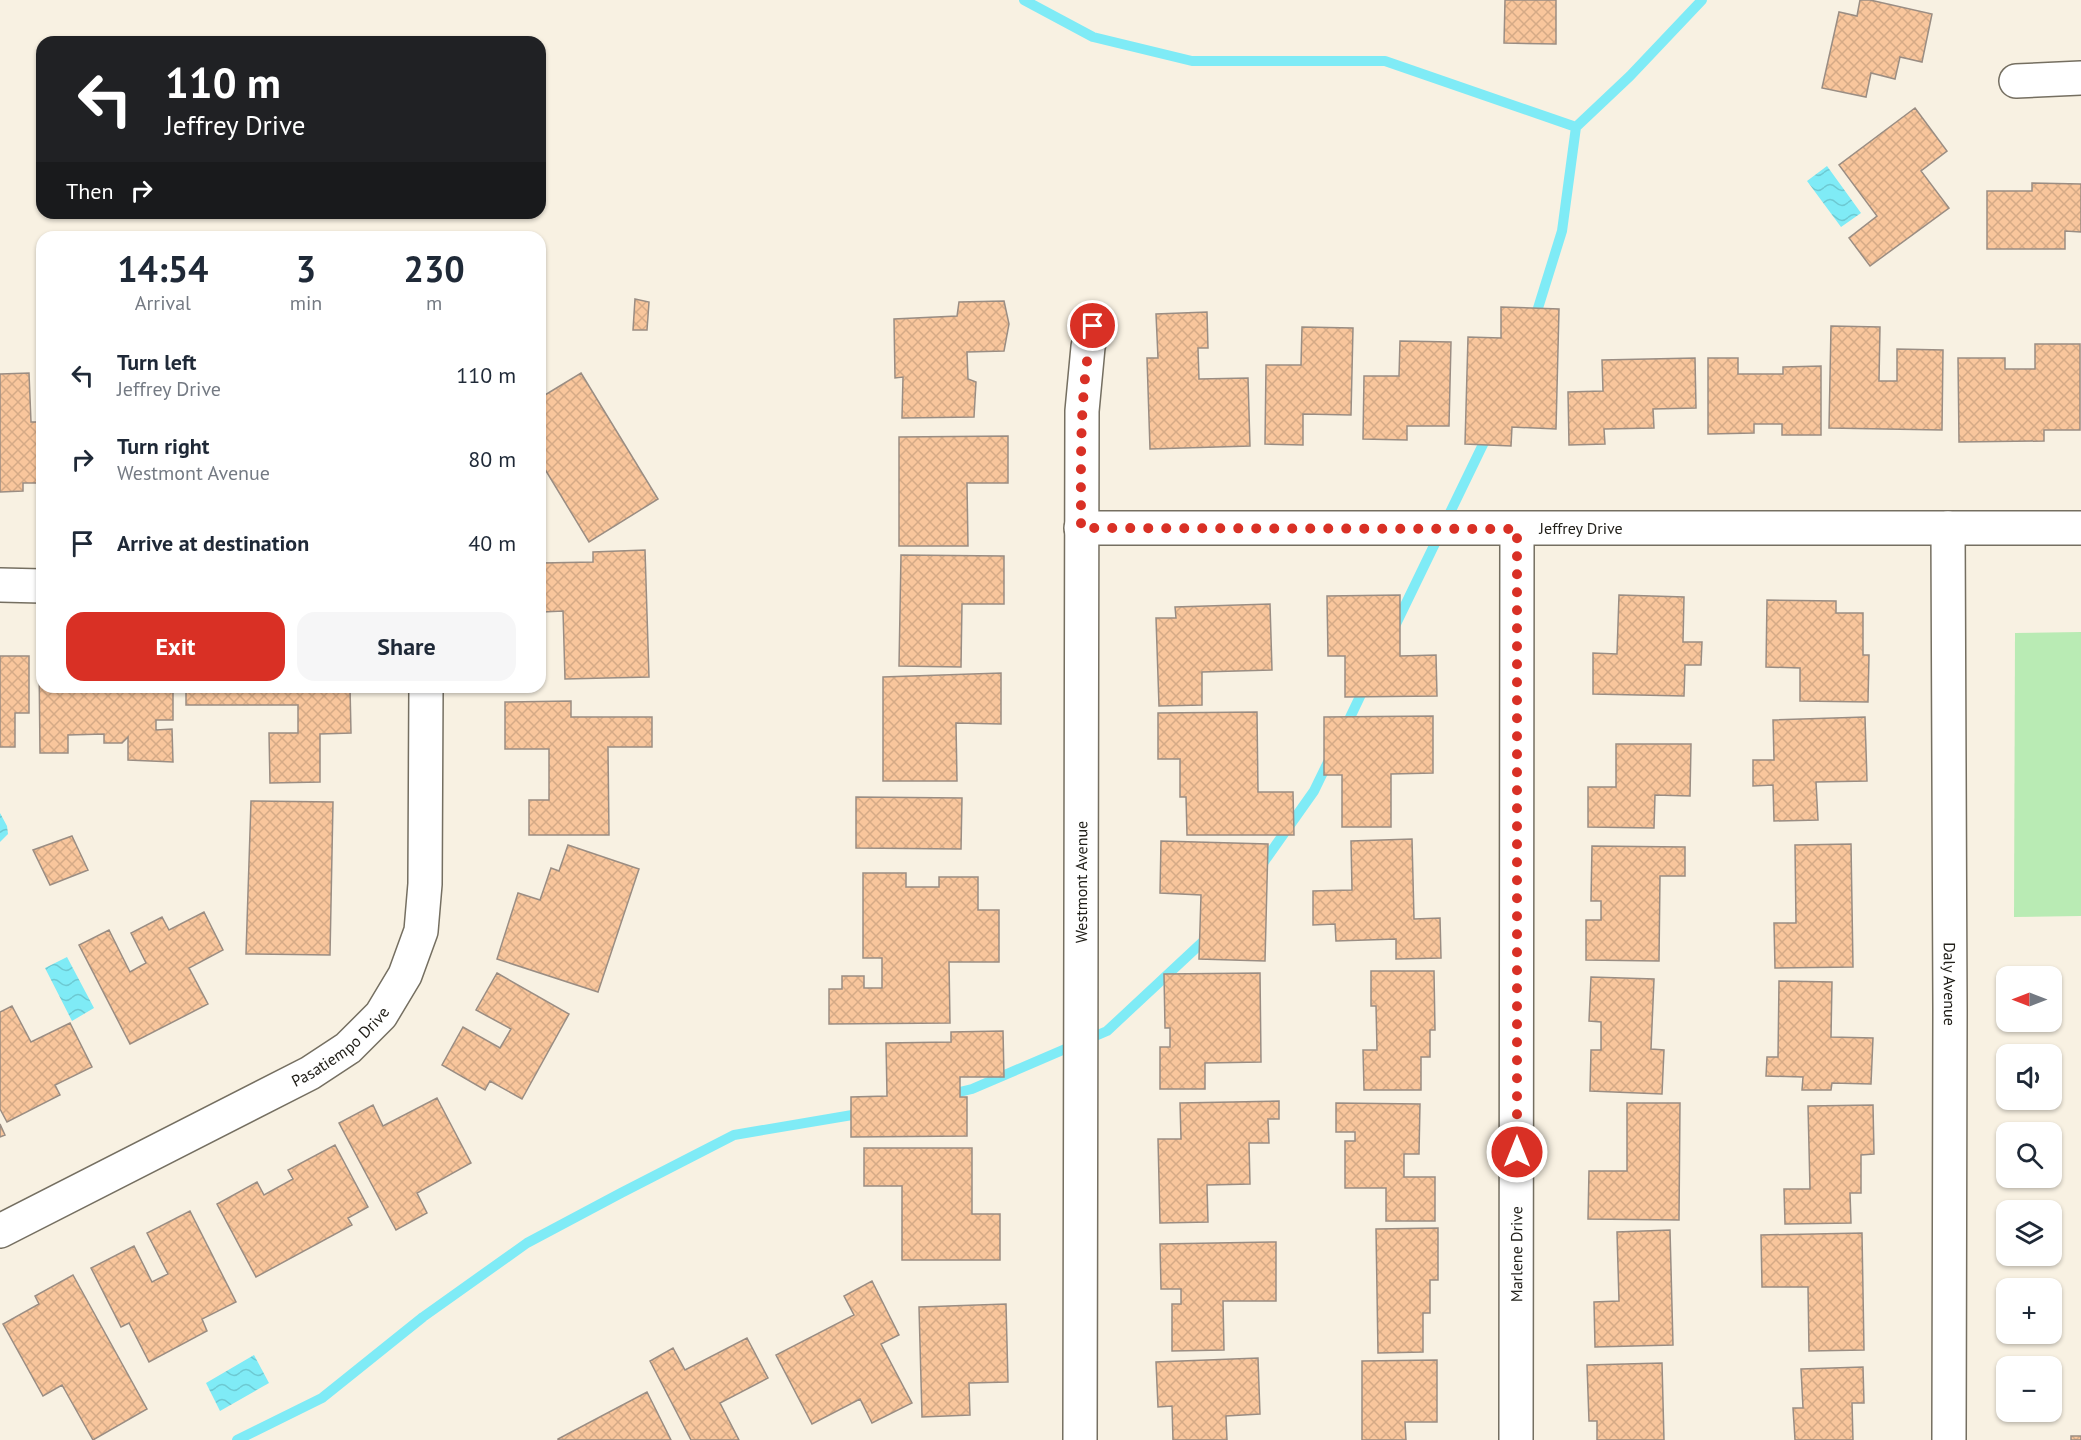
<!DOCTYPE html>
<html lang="en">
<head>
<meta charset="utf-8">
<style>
	body { margin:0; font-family:"PT Sans",sans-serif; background:#f6f6f7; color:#1f2937; height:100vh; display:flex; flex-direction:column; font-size:22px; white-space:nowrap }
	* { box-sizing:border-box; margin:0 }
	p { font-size:20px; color:#747a83 }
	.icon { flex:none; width:33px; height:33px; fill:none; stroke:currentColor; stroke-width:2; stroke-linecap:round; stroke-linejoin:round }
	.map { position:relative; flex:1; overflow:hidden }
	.sheet { position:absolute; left:36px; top:231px; width:510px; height:462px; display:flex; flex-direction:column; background:#fff; border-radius:18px; box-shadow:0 2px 4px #0004 }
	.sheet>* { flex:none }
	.guide { position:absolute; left:36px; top:36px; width:510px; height:183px; border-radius:18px; box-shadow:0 2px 4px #0004; background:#202124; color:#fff; overflow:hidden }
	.needle { width:39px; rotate:270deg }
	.tools { position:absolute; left:1996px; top:966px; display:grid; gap:12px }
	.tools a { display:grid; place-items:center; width:66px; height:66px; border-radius:12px; background:#fff; box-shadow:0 2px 4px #0004; font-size:30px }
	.pin { position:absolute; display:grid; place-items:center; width:51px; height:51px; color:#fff; margin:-26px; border:3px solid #fff; border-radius:50%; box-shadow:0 2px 6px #0007 }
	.me { position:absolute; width:66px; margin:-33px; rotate:0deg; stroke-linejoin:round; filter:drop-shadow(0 0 4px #0008) }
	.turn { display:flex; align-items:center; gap:21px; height:126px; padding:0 30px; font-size:27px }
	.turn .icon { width:78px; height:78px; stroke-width:2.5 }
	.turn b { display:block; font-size:42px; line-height:51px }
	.then { display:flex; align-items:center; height:57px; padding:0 30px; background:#0003; gap:12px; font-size:22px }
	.eta { display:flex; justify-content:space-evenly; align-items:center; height:102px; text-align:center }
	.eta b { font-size:36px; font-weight:600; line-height:42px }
	.primary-button { display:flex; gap:12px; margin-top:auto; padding:12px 30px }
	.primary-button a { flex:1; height:69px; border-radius:18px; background:#d93025; color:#fff; font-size:24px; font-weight:600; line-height:69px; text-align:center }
	.primary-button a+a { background:#f6f6f7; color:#1f2937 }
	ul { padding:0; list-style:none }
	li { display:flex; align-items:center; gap:18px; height:84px; padding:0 30px }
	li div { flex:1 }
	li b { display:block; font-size:22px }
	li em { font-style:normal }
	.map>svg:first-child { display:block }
	.grass { fill:#b9ebb4 }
	.water { fill:url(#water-waves) }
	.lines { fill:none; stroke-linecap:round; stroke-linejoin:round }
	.stream { stroke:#7febf6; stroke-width:10 }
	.building { fill:url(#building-cross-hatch); stroke:#9a8d83; stroke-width:1.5 }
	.minor-casing { stroke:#756f61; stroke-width:36 }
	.minor { stroke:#fff; stroke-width:33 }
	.route { stroke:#d93025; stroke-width:10; stroke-dasharray:0 18 }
	.labels { text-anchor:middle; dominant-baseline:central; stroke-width:6; stroke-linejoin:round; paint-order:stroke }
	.street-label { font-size:16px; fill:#22201a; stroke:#f8f1e2 }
</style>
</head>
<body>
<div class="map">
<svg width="2081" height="1440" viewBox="0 0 2081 1440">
	<defs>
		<pattern id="water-waves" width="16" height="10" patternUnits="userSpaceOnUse" patternTransform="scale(1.5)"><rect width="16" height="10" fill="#7febf6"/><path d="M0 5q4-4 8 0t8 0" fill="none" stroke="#6dc9d2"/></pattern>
		<pattern id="building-cross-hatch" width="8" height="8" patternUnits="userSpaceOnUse" patternTransform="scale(1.5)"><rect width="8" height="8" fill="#f9c69c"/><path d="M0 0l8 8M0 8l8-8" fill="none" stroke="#d5aa86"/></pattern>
	</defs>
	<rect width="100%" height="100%" fill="#f8f1e2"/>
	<path class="grass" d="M2081 632V916L2014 917 2015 633Z"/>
	<path class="water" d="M1827 166 1861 213 1841 227 1807 181Z
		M0 813 7 826 8 834 0 842Z
		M67 957 94 1008 72 1021 45 968Z
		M254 1355 269 1383 220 1411 206 1383Z"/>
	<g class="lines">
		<path class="stream" d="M1024 0 1093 37 1192 61H1385L1576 127
			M1534 321 1562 231 1576 127 1630 76 1702 0
			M1395 626 1489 432
			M1345 728 1365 686
			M1261 866 1314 791 1330 758
			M947 1095 972 1089 1107 1031 1209 936
			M237 1440 322 1398 423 1317 527 1243 621 1193 734 1135 864 1113"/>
	</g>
	<path class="building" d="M1505 0H1556V44L1504 43Z
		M1860 0H1870L1932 14 1922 62 1900 57 1895 79 1871 73 1866 97 1822 88 1839 12 1857 16Z
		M1915 108 1947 151 1921 171 1949 208 1870 266 1849 238 1877 216 1839 165Z
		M2032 183 2081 184V232L2065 231V249H1987V191H2032Z
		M635 299 649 302 647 330H633Z
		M1004 301 1009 324 1004 351 967 352 968 379 976 382 974 417 902 418 903 377 895 378 894 319 957 316 959 302Z
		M1501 307 1559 309 1556 429 1512 427 1511 446 1465 444 1468 337 1501 338Z
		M1207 312 1208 348H1198L1199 379 1248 378 1250 446 1150 449 1147 358H1158L1156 314Z
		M1831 326 1880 327 1879 381H1897V349L1943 350 1942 430 1829 428Z
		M1302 327 1353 328 1351 415 1303 414V445L1265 444 1266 365H1301Z
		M1400 341 1451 342 1449 426H1407V440L1363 439 1364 376H1399Z
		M2035 344H2080V430H2044V441L1959 442 1958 358H2005V369H2035Z
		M1695 358 1696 408 1653 409 1654 428 1604 429 1605 444 1569 445 1568 392 1603 391 1602 360Z
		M1708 358H1738V374H1783V367L1821 366V435H1782V424H1754V433L1708 434Z
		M29 373 31 422H42V483H23V491L0 492V374Z
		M581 373 658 499 589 542 540 461V398Z
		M1008 436V483H967L968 546H899V437Z
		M645 550 649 677 565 679 563 611 543 612 542 563 593 562V552Z
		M901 555 1004 556V604H962L961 667 899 666Z
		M1400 595V656L1436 655 1437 696 1345 697V656H1328L1327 596Z
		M1619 595 1684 597 1683 642H1702L1701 665H1685L1684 696 1593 694V653L1617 654Z
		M1767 600 1836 601V613H1863V655H1869L1868 702 1800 701V668L1766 667Z
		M1270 604 1272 670 1202 672V705L1159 706 1156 618H1176L1175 607Z
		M0 656H29V713H15V747H0Z
		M39 660H42V687H173V720H156V730L172 729 173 762 128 760V737L122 743H104V734L68 735V753H40Z
		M1001 673V724L956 723 957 781H883V677Z
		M186 687H350L351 733 320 734V782L270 783 269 733H298V705H186Z
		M571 701V717H652V747H608L609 835H529V800H549V749H505V702Z
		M1257 712 1258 792H1293L1294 835H1187L1186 797H1180V759H1158V713Z
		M1433 716V773L1391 774V827H1342V775H1324V717Z
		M1865 717 1867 781 1816 782 1818 820 1774 821 1773 785 1753 786V760H1774L1773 720Z
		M1616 744H1691L1690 796 1655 795 1654 828 1588 827V787H1616Z
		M856 797 962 798 961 849 856 848Z
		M251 801 333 802 330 955 246 954Z
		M72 836 88 870 50 885 33 850Z
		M1412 839 1414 919 1440 918 1441 958 1396 959V939L1336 941 1335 924 1313 925V891L1352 890 1351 841Z
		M1161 841 1268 844 1265 961 1199 959 1201 895 1160 893Z
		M1851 844 1853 967 1775 968 1774 923H1796L1795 845Z
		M568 845 639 869 598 992 497 959 518 893 540 900 551 868 559 871Z
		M1592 846 1685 847V876H1660L1659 961 1586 960V920H1601V901H1591Z
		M863 873H906V887H939V877H978V910H999V962H949L950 1023 829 1024V989H842V976H864V988H882V958H863Z
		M204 912 223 950 189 968 208 1004 130 1044 79 945 109 930 130 972 146 963 131 933 162 917 169 930Z
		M1371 971H1434L1435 1030H1430V1057H1421V1090H1364L1363 1050H1377L1376 1006H1371Z
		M497 973 569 1014 522 1099 490 1081 485 1090 442 1065 463 1027 500 1048 511 1029 476 1010Z
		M1260 973 1261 1062 1205 1063V1089H1160V1047H1170V1028H1165L1164 974Z
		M1591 977 1654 979 1651 1049 1664 1050 1662 1094 1590 1091 1591 1050H1601V1022L1589 1021Z
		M1779 981 1832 982 1831 1037 1873 1038 1871 1084 1832 1083 1831 1090H1802L1803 1077 1766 1076 1767 1057H1778Z
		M12 1006 31 1042 70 1023 92 1067 55 1085 60 1095 7 1122 0 1109V1012Z
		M1003 1031 1004 1077H960V1097H967V1136L851 1137V1097L887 1096 886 1043 951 1042V1032Z
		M437 1098 471 1163 417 1193 427 1213 396 1230 339 1123 373 1105 383 1126Z
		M1279 1101V1119H1268L1269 1143H1249L1250 1184 1207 1185 1208 1222 1160 1223 1158 1139H1181L1180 1103Z
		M1336 1103 1420 1104 1419 1154H1404V1177H1435V1221H1386V1188H1345V1141H1355V1132H1336Z
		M1627 1103H1680L1679 1220 1588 1219 1589 1171H1627Z
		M1873 1105 1874 1154 1861 1155V1193H1850L1851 1223 1785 1224 1784 1189H1810L1808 1106Z
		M0 1124 5 1135 0 1137Z
		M335 1145 368 1207 348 1218 352 1225 256 1277 217 1204 257 1182 264 1195 293 1179 288 1170Z
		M864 1148H972V1214H1000V1260H902V1186H864Z
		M190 1211 236 1302 202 1319 207 1331 149 1362 129 1323 121 1327 91 1268 134 1246 152 1282 168 1274 147 1233Z
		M1438 1228V1280H1430V1313H1423V1352L1378 1353 1376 1229Z
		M1670 1230 1673 1345 1595 1347 1594 1302 1619 1301 1617 1232Z
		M1862 1233 1864 1350 1809 1351 1808 1287H1762L1761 1235Z
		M1276 1242V1301H1223L1224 1350 1172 1351V1304H1181V1289H1161L1160 1244Z
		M73 1275 147 1409 93 1440 62 1385 43 1396 3 1324 39 1304 35 1296Z
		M872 1281 899 1335 881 1344 912 1403 872 1423 860 1399 812 1424 776 1355 854 1315 844 1296Z
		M1006 1304 1008 1382 969 1383 970 1415 922 1417 919 1307Z
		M747 1338 768 1378 720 1403 739 1440H691L650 1361 673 1348 685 1370Z
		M1258 1358 1260 1414 1226 1416 1227 1440H1173L1172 1406 1158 1407 1156 1362Z
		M1437 1360V1422H1405L1406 1440H1362V1361Z
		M1662 1363 1664 1440H1597V1421H1589L1587 1365Z
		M1863 1367 1864 1403H1852L1853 1440H1795L1793 1408H1803L1801 1369Z
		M647 1392 671 1440H558V1439Z
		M2071 1436H2081V1440H2071Z"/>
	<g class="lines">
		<g class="minor-casing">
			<g id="minor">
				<path d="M2016 81 2081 78"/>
				<path id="s1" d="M1081 528H2081"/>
				<path id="s2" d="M1948 528 1950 1010 1949 1440"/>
				<path d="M0 585 42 586"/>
				<path id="s3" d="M0 1231 310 1073 348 1048 381 1015 405 975 421 931 425 884 426 687"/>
				<path id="s4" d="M1080 1440 1082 411 1088 347 1093 326"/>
				<path id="s5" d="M1516 1440 1517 529"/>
			</g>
		</g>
		<use href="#minor" class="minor"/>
	</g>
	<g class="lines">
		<path class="route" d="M1093 326C1079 393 1081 460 1081 528L1517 529V1152"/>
	</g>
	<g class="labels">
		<g class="street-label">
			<text stroke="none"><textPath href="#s1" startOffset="500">Jeffrey Drive</textPath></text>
			<text stroke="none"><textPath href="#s4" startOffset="558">Westmont Avenue</textPath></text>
			<text stroke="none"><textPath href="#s2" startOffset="456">Daly Avenue</textPath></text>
			<text stroke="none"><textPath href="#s3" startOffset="388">Pasatiempo Drive</textPath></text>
			<text stroke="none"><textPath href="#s5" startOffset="186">Marlene Drive</textPath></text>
		</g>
	</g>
</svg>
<div class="tools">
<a><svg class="needle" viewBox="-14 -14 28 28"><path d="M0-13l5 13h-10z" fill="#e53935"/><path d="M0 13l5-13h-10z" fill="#747a83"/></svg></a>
<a><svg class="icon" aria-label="sound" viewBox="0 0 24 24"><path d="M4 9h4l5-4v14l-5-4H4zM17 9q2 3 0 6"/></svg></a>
<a><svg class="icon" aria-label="search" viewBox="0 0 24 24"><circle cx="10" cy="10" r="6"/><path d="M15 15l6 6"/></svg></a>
<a><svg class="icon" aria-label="layers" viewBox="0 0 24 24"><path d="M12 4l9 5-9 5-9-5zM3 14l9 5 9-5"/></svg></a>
<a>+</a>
<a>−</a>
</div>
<div class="pin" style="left:1093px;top:326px;background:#d93025"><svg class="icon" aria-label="arrive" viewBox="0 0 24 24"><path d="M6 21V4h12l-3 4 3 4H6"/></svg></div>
<svg class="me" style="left:1517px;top:1152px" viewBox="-20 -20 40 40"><circle r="17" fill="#d93025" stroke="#fff" stroke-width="3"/><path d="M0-11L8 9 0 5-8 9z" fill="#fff"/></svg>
<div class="guide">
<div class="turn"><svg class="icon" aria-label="left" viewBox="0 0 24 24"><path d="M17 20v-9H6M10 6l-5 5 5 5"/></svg><div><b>110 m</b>Jeffrey Drive</div></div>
<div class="then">Then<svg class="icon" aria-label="right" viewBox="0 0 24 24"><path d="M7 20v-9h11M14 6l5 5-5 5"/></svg></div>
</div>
<section class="sheet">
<div class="eta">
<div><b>14:54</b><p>Arrival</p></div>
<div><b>3</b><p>min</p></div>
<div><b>230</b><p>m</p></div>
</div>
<ul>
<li><svg class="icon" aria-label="left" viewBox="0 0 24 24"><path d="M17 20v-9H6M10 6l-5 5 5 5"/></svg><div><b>Turn left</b><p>Jeffrey Drive</p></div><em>110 m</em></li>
<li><svg class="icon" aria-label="right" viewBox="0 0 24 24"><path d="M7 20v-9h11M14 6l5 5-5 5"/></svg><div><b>Turn right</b><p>Westmont Avenue</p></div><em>80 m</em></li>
<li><svg class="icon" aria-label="arrive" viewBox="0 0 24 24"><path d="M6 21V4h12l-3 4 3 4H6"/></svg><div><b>Arrive at destination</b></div><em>40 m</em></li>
</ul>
<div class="primary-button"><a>Exit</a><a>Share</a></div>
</section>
</div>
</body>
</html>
